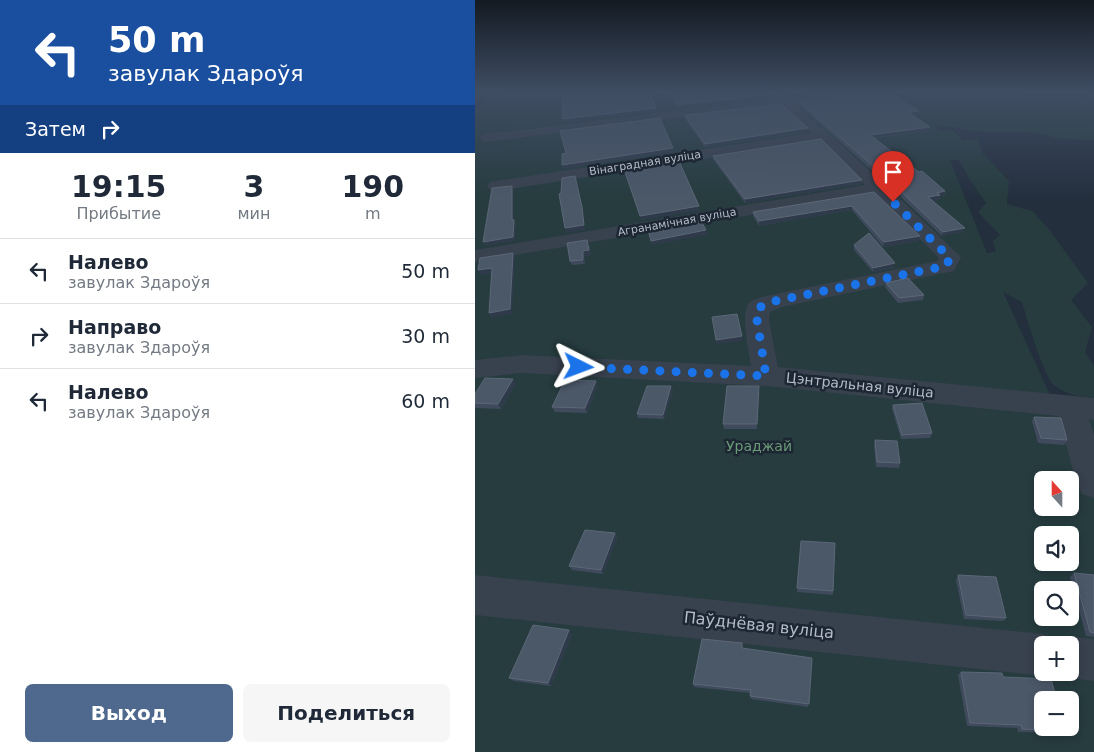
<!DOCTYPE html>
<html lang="ru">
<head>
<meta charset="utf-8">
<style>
	body { margin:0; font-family:"DejaVu Sans",sans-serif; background:#f6f6f7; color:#1f2937; height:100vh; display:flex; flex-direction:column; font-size:19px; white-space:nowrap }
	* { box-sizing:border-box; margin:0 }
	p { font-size:16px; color:#747a83 }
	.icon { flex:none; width:28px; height:28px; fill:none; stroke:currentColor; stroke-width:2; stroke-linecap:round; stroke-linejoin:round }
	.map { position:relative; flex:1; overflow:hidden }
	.drawer { display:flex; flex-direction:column; background:#fff; width:475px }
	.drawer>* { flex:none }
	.top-card { background:#1a4fa0; color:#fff; overflow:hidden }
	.needle { width:32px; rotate:339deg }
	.controls { position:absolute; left:559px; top:471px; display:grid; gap:10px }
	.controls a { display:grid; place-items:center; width:45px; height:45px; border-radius:8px; background:#fff; box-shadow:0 2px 8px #0003; font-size:25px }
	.pin { position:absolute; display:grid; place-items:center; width:42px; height:42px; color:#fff; margin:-51px -21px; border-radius:50% 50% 50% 0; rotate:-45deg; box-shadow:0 0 5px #0007 }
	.pin .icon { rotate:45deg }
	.me { position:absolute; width:55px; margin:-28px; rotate:93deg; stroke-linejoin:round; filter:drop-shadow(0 0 4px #0008) }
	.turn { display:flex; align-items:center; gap:18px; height:105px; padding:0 25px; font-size:22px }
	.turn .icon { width:65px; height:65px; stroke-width:2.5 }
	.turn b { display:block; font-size:35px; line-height:42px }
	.then { display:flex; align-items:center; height:48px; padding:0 25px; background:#0003; gap:10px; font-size:19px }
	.eta { display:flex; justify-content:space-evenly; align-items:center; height:85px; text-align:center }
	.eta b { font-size:30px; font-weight:700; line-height:35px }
	.action { display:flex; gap:10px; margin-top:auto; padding:10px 25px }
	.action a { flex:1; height:58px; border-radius:8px; background:#4f688e; color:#fff; font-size:20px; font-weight:700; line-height:58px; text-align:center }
	.action a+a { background:#f6f6f7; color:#1f2937 }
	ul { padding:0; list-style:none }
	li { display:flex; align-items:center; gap:15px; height:65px; padding:0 25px; border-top:1px solid #e0e1e3 }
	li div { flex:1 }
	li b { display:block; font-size:19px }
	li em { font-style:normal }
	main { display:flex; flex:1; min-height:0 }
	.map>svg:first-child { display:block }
	.green { fill:#263c3f; fill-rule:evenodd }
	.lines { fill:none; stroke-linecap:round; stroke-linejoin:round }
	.minor { fill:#38414e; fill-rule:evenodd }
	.wall { fill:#3f4b5c }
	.shaded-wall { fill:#2f3b4b }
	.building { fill:#4b5868; stroke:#5c6777 }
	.route { stroke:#1a73e8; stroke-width:9; stroke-dasharray:0 16.2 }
	.labels { text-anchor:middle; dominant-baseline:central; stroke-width:5; stroke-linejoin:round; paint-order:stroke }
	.far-street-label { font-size:11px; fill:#b4bcc9; stroke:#1d2633 }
	.street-label { font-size:14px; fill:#b4bcc9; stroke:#1d2633 }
	.park-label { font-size:14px; fill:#6b9a76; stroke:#1d2633 }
	.near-street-label { font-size:16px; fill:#b4bcc9; stroke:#1d2633 }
</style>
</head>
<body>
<main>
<section class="drawer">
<div class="top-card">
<div class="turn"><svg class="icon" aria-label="left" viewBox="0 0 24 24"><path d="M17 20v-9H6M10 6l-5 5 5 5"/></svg><div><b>50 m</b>завулак Здароўя</div></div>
<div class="then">Затем<svg class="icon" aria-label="right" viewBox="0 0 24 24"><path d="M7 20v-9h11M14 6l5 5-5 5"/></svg></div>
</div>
<div class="eta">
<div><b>19:15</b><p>Прибытие</p></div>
<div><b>3</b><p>мин</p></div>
<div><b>190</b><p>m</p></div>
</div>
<ul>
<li><svg class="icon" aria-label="left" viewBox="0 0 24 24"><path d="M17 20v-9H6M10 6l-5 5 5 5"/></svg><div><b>Налево</b><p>завулак Здароўя</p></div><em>50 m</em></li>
<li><svg class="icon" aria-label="right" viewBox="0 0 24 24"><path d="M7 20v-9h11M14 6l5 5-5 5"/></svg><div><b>Направо</b><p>завулак Здароўя</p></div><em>30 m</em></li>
<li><svg class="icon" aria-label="left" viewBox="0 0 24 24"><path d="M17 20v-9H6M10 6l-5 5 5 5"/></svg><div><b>Налево</b><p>завулак Здароўя</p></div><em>60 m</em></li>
</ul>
<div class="action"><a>Выход</a><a>Поделиться</a></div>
</section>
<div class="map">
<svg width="619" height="752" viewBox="0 0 619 752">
	<rect width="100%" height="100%" fill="#242f3e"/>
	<path class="green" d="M0 92H592L619 99V140L587 139 553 132H508L461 125 463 131 477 130 488 140 503 139 507 153 534 181 532 204 557 211 573 228 613 283 596 300 617 327 610 352 619 366V398C604 397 592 395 579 385 569 377 551 317 547 302L528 292 575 395 619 401V752H0V109L12 101 8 98 0 105ZM475 160H484L495 180 511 203 503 212 525 235 518 241 521 252 512 253ZM568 480H595V508H568ZM568 535H595V562H568ZM568 590H595V618H568ZM568 645H595V672H568ZM568 700H595V728H568Z"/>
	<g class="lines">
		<path class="minor" d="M52 92H97L91 96 27 103 21 99 27 95Z
			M293 92H307L312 97 350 92H390L384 96 320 104 410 184 486 257 479 271 307 307 295 312 294 320 303 367 619 398V420L614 419 619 435V498L607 494 602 484 583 416 291 386 47 373 0 378V360L47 355 276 366C274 353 265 312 274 303 280 298 292 296 300 294L462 261 464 258 399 194 0 262V250L390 185 346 141 21 191 15 190 12 186 15 182 21 181 337 133 307 105 12 142 7 141 5 138 7 135 12 134 299 99Z
			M608 92H619V99Z
			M0 575 568 634 583 641 595 636 619 639V681L595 678 581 672H595V645H568V672H577L568 676 0 615Z"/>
	</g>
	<path class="wall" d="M192 92H294L295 94V98L203 109Z
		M385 94 434 95 422 97 444 111 443 114 437 115 454 131 399 138 470 191 469 196H465L464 200 457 201 488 232 467 236 411 183 324 105V102Z
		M210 115 333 132 230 147 210 119Z
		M238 156 387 180 386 184 270 203 238 159Z
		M399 192 444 241 408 247 377 210 284 226 278 216V212Z
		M114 245 116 255 109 256 110 264 97 265 95 261Z
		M379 245 419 268 398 272 379 250Z
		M411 283 449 295 448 300 423 303 410 287Z
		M41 384 26 409 0 408V394Z
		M123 385 112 413 80 412 77 407Z
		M196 386 198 391 189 419 163 418 162 414Z
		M284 391 282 429H249L248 424Z
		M418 405 457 433 455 438 426 439 417 409Z
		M559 417 592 440 589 445 563 443 557 421Z
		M400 440 425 463 424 468 401 467 399 444Z
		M140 533 142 538 128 574 97 570 94 566Z
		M326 541 358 591V595L322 592Z
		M599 573 619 575V637L611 636 595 577Z
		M483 575 531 618 528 621 489 619 481 580Z
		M97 634 76 686 39 681 34 678Z
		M267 643 268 649 337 658 333 707 276 699 275 693 219 687 218 684Z
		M486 672 528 677 591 731 587 733 543 732 542 728 492 726 483 675Z"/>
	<path class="shaded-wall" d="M313 92H332L313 95Z
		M435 92 434 95 417 98 418 94Z
		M295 94V98L203 109V105Z
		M181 108V111L88 123 87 119Z
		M444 111 443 114 432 116 433 112Z
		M455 127 454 131 394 138 395 135Z
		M333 128V132L230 147V144Z
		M198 148 199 152 88 169 87 165Z
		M100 176 108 211 110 230 91 233 90 228Z
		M387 180 386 184 270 203V199Z
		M37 186 38 190 39 223V220L41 224 40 241 10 246 8 242 37 220Z
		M470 191 469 196H465L464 200 452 202 453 197 462 193Z
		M224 206V211L166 220 165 216Z
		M377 206V210L284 226V221Z
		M490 228 488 232 467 236 468 232Z
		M231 230 232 235 177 245 176 241Z
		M445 236 444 241 408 247 409 242Z
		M112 240 116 255 109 256 110 264 108 260V251Z
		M38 253 40 257 37 314 16 318 14 313Z
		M420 263 419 268 398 272V268Z
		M17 268 19 273 6 275 3 270Z
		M267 336 268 341 242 344 241 340Z
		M38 379 41 384 26 409 23 404Z
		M121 381 123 385 112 413 110 408Z
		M196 386 198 391 189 419 188 415Z
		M140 533 142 538 128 574 126 570Z
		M94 630 97 634 76 686 73 683Z"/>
	<path class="building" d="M92 92H174L181 108 87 119 88 95Z
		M193 92H294L295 94 203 105Z
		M388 92H432L418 94 444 111 433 112 455 127 395 135 444 172 447 171 470 191 462 193 465 195 453 197 490 228 468 232 412 178 324 102 385 94Z
		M306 104 333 128 230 144 210 115Z
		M185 118 198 148 87 165V154L91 153 85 131Z
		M346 139 387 180 270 199 238 156Z
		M204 161 224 206 165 216 149 169Z
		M100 176 107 207 109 225 90 228 84 194 86 193 87 178Z
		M37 186V220H39L38 237 8 242 17 188Z
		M399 192 445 236 409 242 377 206 284 221 278 212Z
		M226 221 231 230 176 241 173 230Z
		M394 233 420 263 398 268 379 245Z
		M112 240 114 250 108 251V260L95 261 92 243Z
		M38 253 35 309 14 313 17 268 3 270 5 258Z
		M433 278 449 295 424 298 411 283Z
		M262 314 267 336 241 340 237 317Z
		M10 378 38 379 23 404 0 403V394Z
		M90 380 121 381 110 408 77 407Z
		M172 386H196L188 415 162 414Z
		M252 386H284L282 424H248Z
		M447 403 457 433 427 435 418 405Z
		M559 417 586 418 592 440 566 438Z
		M400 440 422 441 425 463 402 462Z
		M110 530 140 533 126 570 94 566Z
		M326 541 360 543 358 591 322 588Z
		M599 573 619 575V633L615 632Z
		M483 575 521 577 531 618 491 615Z
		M58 625 94 630 73 683 34 678Z
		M227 639 267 643V648L337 658 334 704 275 696 276 690 218 684Z
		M486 672 527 673 528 677 576 679 582 700H568V728H590L591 731 547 729 546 725 495 723Z"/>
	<linearGradient id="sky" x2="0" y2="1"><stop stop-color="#141a22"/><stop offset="0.46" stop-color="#3f4d63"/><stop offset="1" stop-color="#3f4d63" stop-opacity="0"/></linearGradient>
	<rect width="619" height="198" fill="url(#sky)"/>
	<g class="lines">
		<path class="route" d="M104 367 291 376 282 320 283 308 300 301 471 266 475 258 418 202"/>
	</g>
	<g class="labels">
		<g class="far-street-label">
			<text transform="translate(170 163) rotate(-9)">Вінаградная вуліца</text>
			<text transform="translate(202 222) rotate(-10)">Агранамічная вуліца</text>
		</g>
		<g class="street-label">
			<text transform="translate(385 385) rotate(6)">Цэнтральная вуліца</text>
		</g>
		<g class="park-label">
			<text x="284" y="446">Ураджай</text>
		</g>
		<g class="near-street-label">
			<text transform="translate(284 625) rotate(6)">Паўднёвая вуліца</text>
		</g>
	</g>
</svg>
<div class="controls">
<a><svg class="needle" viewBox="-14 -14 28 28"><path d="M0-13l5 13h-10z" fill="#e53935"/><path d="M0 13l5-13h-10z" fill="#747a83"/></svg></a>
<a><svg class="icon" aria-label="sound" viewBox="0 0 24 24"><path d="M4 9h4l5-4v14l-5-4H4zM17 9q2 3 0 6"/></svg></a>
<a><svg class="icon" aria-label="search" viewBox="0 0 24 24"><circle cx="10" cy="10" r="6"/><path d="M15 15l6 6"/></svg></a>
<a>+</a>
<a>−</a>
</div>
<div class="pin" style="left:418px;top:202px;background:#d93025"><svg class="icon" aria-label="arrive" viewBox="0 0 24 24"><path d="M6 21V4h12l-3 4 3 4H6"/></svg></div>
<svg class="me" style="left:104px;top:367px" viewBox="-20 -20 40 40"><path d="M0-17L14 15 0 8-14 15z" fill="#1a73e8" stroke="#fff" stroke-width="4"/></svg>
</div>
</main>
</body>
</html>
